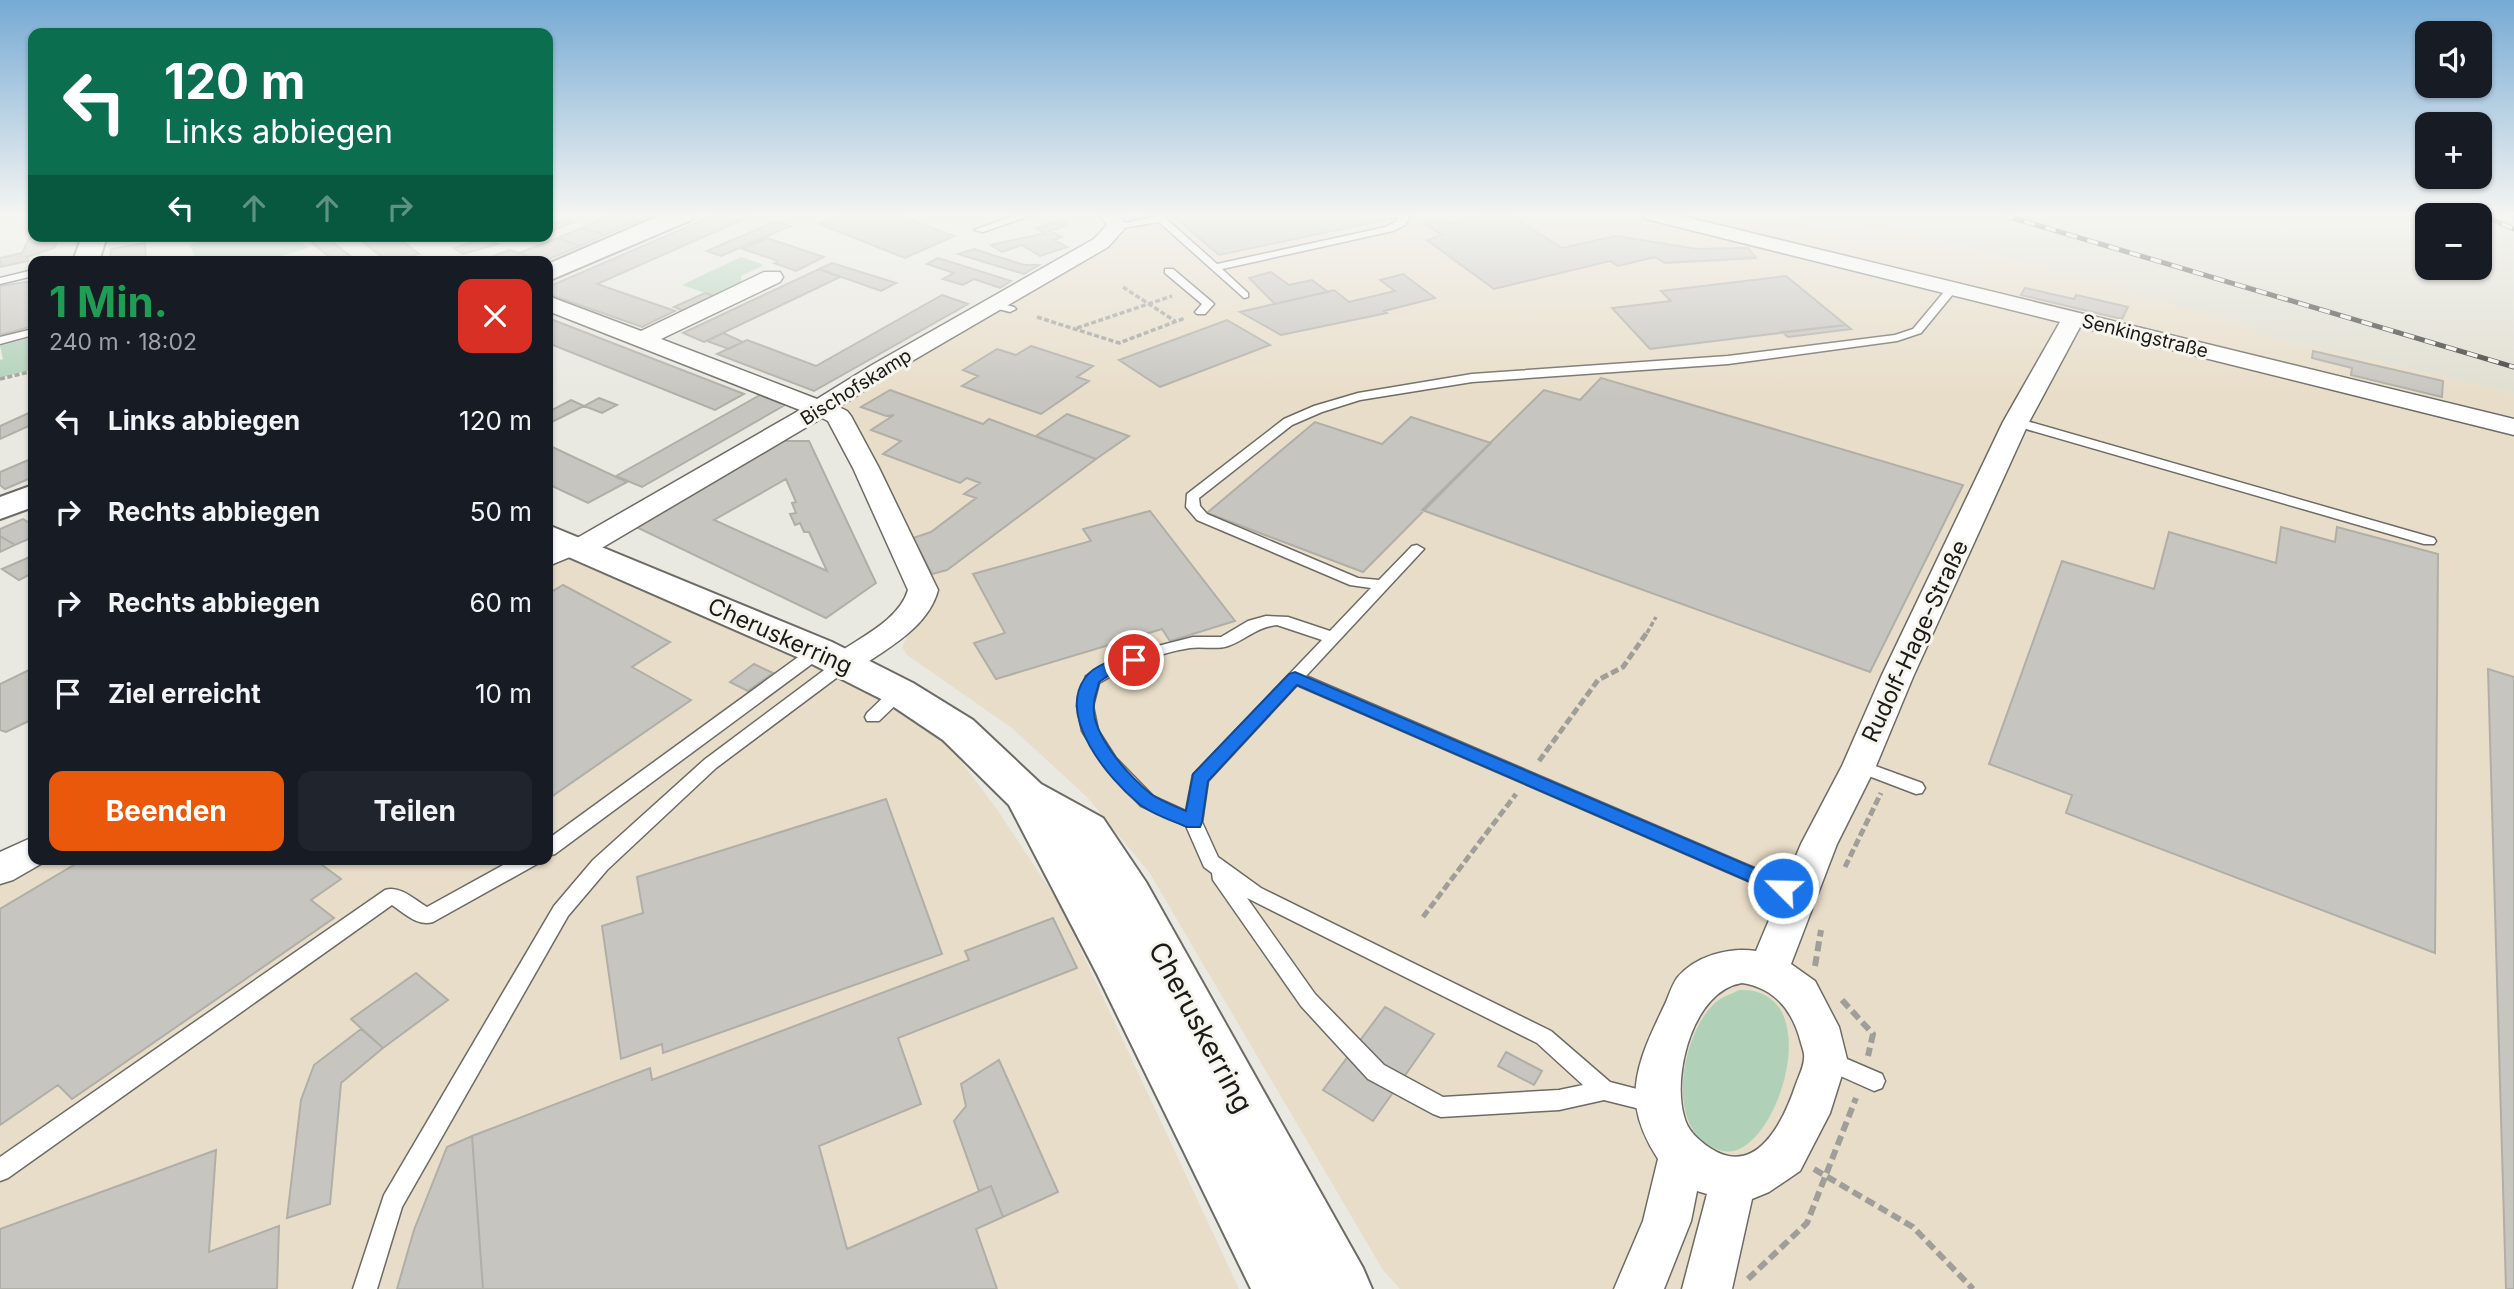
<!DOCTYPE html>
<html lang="de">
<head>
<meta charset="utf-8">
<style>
	body { margin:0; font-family:Inter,sans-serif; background:#20242c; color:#f1f3f6; height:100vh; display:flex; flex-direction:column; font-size:26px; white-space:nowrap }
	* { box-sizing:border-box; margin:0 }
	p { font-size:23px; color:#9ea1a6 }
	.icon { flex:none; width:38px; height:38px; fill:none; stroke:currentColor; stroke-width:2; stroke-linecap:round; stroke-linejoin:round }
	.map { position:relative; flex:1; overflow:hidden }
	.details { position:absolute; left:28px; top:256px; width:525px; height:609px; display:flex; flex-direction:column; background:#171b24; border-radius:14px; box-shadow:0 2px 5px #0004 }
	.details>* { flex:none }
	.guide { position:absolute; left:28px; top:28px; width:525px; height:214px; border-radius:14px; box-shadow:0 2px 5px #0004; background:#0b6e4f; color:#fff; overflow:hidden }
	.tools { position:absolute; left:2415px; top:21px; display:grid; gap:14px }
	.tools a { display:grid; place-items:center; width:77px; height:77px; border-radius:14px; background:#171b24; box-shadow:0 2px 5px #0004; font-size:35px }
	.pin { position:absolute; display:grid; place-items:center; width:60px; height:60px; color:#fff; margin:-30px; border:4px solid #fff; border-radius:50%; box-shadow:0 2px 7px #0007 }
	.me { position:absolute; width:77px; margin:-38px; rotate:293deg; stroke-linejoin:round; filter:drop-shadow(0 0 5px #0008) }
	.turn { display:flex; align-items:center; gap:24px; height:147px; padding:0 21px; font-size:32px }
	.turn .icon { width:91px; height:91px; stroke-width:2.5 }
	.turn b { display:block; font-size:49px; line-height:60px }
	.lanes { display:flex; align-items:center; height:66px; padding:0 21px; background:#0003; justify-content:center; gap:35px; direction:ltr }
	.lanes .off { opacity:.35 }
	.round { display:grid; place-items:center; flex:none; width:74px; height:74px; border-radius:14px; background:#20242c }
	.summary { display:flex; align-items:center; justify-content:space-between; height:119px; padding:0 21px }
	h1 { font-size:42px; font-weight:700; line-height:52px; color:#1e9e55 }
	.action { display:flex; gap:14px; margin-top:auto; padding:14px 21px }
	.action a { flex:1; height:80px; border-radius:14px; background:#ea580c; color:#fff; font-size:28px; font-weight:700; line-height:80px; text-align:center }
	.action a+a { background:#20242c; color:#f1f3f6 }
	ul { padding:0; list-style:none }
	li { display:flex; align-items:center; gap:21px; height:91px; padding:0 21px }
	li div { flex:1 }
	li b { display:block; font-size:26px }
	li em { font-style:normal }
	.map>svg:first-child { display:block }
	.commercial { fill:#e8ddc8 }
	.built { fill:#e0ded0 }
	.green { fill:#b0d1b8 }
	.building { fill:#c7c5bf; stroke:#afaea7; stroke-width:2; fill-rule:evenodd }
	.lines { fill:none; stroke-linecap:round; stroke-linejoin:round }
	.service-casing { stroke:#6c6b65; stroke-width:3 }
	.minor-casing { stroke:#6c6b65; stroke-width:3 }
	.tertiary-casing { stroke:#6c6b65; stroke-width:4 }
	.path-far2 { stroke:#9f9e99; stroke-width:3.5; stroke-dasharray:5 2.5; stroke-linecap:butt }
	.path-far1 { stroke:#9f9e99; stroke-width:5; stroke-dasharray:8 3.5; stroke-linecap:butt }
	.path { stroke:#9f9e99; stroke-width:6; stroke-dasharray:10 5; stroke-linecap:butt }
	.service { fill:#fff; fill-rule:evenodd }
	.minor { fill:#fff; fill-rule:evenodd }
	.tertiary { fill:#fff; fill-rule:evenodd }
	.rail-casing { stroke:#3b3a37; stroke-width:5 }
	.rail { stroke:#f6f5ee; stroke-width:3.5; stroke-dasharray:11; stroke-linecap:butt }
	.route { fill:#1a73e8; stroke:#114b97; stroke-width:2 }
	.labels { text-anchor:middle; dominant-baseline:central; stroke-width:6; stroke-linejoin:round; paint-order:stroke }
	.far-street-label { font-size:19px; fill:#1b1a18; stroke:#f6f5ee }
	.street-label { font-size:23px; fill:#1b1a18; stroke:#f6f5ee }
	.near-street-label { font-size:28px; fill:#1b1a18; stroke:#f6f5ee }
</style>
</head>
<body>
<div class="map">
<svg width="2514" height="1289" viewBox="0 0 2514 1289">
	<rect width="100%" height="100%" fill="#e9e8e1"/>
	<path class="commercial" d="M1121 215H1771L1849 236 1867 220 2253 326 2260 334 2514 393V1289H1400L1383 1270 1149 872 1087 797 1012 728 907 655 902 647 924 603 835 407 1134 230Z
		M548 538 810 651 939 732 996 808 1059 903 1239 1289H0V857L33 838V859H548Z"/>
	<path class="built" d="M1771 215H2427V268H2480V215H2513L2514 393 2259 334 2252 326 1867 220 1849 236Z"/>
	<path class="green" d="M234 236H295L308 248 266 261H197L189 244Z
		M741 257 764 265 741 276V283L717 297 682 285Z
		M33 337V369L0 378V360L3 359 0 346Z
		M1739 990C1832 986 1776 1162 1723 1151 1662 1137 1680 1035 1715 1003 1721 997 1732 994 1739 990Z"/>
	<path class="building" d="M612 215H651L605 235 582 228Z
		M715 215H753L597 284 675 311 642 327 548 294V287Z
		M842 215H897L954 236 905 258 819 224Z
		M1172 215H1390L1394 218 1219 255Z
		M1487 215H1510L1562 248 1616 236 1697 249 1748 248 1756 258 1665 263 1655 257 1618 266 1610 261 1494 289 1427 240 1442 235 1423 222 1438 219 1451 223Z
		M564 219 574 222 553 230 548 227Z
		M1060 220 1068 225 1050 231 1062 237 1054 240 1067 247 1040 256 1022 245 1002 252 991 245 1045 233 1036 228Z
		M776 221 790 226 721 256 707 251Z
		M582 228 605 235 580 246 558 238Z
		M33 230V236H60L54 248 27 257 28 261 0 267V258L22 253Z
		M356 236H396L419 254 387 261Z
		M327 238 357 261H335L312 243Z
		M486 238 498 244 463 254 454 248Z
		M558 238 580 246 544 261 519 253Z
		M767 238 824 257 796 271 774 263 778 261 743 249Z
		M145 243 146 261H110L111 249Z
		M974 249 1024 265H1039L1024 274 958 254Z
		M509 250 519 253 537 261 486 259Z
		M938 258 1011 281 1000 288 974 279 963 285 943 279 954 273 927 264Z
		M832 263 896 283 881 291 819 269Z
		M819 269 840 277 704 342 683 333Z
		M1271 272 1289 285 1312 280 1328 292 1275 304 1249 278Z
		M1403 274 1435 298 1384 311 1387 313 1281 335 1240 312 1334 290 1349 302 1395 291 1380 280Z
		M1786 276 1846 325 1650 349 1612 308 1671 301 1661 291Z
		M33 281V326L0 335V286Z
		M2025 288 2074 299 2076 295 2128 307 2122 319 2021 295Z
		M705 293 717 297 686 312 674 307Z
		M942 295 968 304 814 391 717 354 747 340 816 366Z
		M548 318 744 394 715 410 548 343Z
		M1227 320 1270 345 1160 387 1119 360Z
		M1846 325 1851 329 1788 337 1782 332Z
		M723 333 743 342 729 349 707 341Z
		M1031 346 1093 366 1077 377 1089 381 1041 414 962 386 978 376 963 370 997 349 1016 355Z
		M2313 351 2443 381 2442 397 2351 375 2352 368 2312 358Z
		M1601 378 1963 485 1870 672 1422 510 1544 390 1580 400Z
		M890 390 983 424 989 419 1096 459 947 570 932 574 913 538 931 532 976 498 964 494 980 483 967 478 960 483 883 454 901 441 871 430 894 415 886 416 861 407Z
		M760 395 785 405 642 487 616 476Z
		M599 398 617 405 602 413 584 406Z
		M571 400 584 406 548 424V412Z
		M33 411V424L0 439V426Z
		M1067 414 1129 436 1096 459 1036 436Z
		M1411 417 1491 443 1363 572 1207 513 1315 422 1382 444Z
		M782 441H809L876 583 826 618 636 527ZM786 479 796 502 792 503 796 513 790 514 795 525 800 523 804 532H809L827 571 714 520Z
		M548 445 627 482 588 503 548 484Z
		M33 458V477L5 489 0 485V472Z
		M1150 511 1235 621 1170 641 1162 629 996 679 974 643 1005 633 973 574 1091 541 1083 529Z
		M23 519 33 525V537L15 545 0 536V529Z
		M2281 527 2335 542 2337 527 2438 554 2435 953 2066 813 2072 795 1989 764 2062 561 2154 589 2169 532 2276 563Z
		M0 536 15 545 0 552Z
		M32 556 33 573 19 580 2 569Z
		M563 585 670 642 632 667 691 700 548 799V594Z
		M754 664 773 673 748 691 730 682Z
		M33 668V719L6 732 0 730V684Z
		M2488 669 2514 677V1289H2506Z
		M886 799 942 954 663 1053 662 1044 621 1059 602 926 643 913 637 877Z
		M84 859H314L341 879 311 900 334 918 72 1099 58 1085 0 1125V909Z
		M1053 918 1077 968 898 1038 921 1104 819 1146 847 1249 991 1186 1003 1217 976 1229 997 1289H483L472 1136 650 1068 652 1080 969 960 965 951Z
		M416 973 448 1000 383 1048 351 1019Z
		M1385 1007 1434 1034 1373 1121 1323 1090Z
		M361 1029 383 1048 341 1083 330 1204 287 1218 301 1100 314 1065Z
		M1506 1052 1542 1071 1534 1085 1498 1066Z
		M999 1060 1058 1192 1003 1217 991 1186 979 1191 954 1121 966 1106 961 1084Z
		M472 1136 483 1289H397L414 1230 447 1147Z
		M216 1150 209 1252 279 1226 277 1289H0V1229Z"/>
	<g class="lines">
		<g class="service-casing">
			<path id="service" d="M1016 215H1032L983 232 974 230Z
				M1151 215H1162L1217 264 1386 227 1397 221V215H1407L1409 218 1405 225 1393 231 1222 269 1248 293V297L1244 298 1159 222 1117 229 1112 226 1153 217Z
				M1165 269H1173L1212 302 1214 304 1205 314H1197L1195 312 1202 304 1165 273Z
				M33 270V276L0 284V278Z
				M1949 286 1958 288 1921 333 1897 341 1728 364 1472 382 1360 400 1322 412 1292 425 1199 498 1200 506 1207 514 1358 578 1379 580 1412 546 1417 545 1424 549 1306 676 1806 890 1809 895 1806 900 1799 903 1792 900 1297 685 1208 781 1202 822 1218 857 1261 888 1551 1031 1610 1082 1664 1096 1667 1103 1664 1110 1656 1113 1604 1100 1559 1110 1441 1117 1433 1114 1368 1079 1301 1006 1213 880 1212 873 1204 867 1186 826 1141 806 1104 766 1082 731 1077 706 1086 676 1114 661 1150 648 1193 637H1221L1248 621 1266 616 1288 617 1330 631 1371 588 1350 585 1197 520 1186 507 1187 494 1284 419 1314 406 1358 393 1472 374 1728 356 1895 335 1913 329ZM1277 625 1322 640 1193 775 1186 811 1153 796 1116 758 1098 730 1093 706 1099 683C1127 666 1158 653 1190 648 1202 646 1217 650 1228 646 1246 640 1256 627 1277 625ZM1247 898 1537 1043 1583 1085 1559 1090 1443 1097 1384 1065 1315 994Z
				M995 302 1014 307 1016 309 1010 312 991 307V303Z
				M33 329V335L0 344V337Z
				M2016 418 2434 538 2436 541 2434 544H2424L2012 425 2010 422Z
				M818 646 826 651 824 655 555 854 548 856V839L812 647Z
				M845 658 853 663 851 667 716 768 607 870 568 916 402 1207 377 1289H353L384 1195 554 906 593 860 704 760 839 659Z
				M899 687 907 692 905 696 879 721H867L865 717 867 713 893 688Z
				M1859 760 1922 783 1925 788 1922 793 1916 794 1853 770 1850 766 1853 762Z
				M514 859H539L537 864 433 922C418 927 404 913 392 905L8 1178 0 1181V1157L385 890C400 885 415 900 427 907Z
				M1826 1050 1882 1074 1885 1081 1882 1088 1874 1091 1818 1066 1815 1059 1818 1052Z"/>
		</g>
		<g class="minor-casing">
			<path id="minor" d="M1100 215H1120L1127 226 1108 247 888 375 839 407 847 411 851 416 879 468 938 590C928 628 886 649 856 670L845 673 834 670 829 663 834 656C858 638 899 621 908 590L853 468 828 421 822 418 588 556 578 559 570 557 548 566V545L569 536 577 538 800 410 548 311V296L641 331 764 272H780L783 277 780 282 661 339 817 399 872 365 1094 239 1107 225Z
				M1643 215H1678L2514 419V435L2080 327 2029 422 1913 677 1876 766 1837 844 1791 964 1815 981 1839 1027 1847 1059 1830 1113 1800 1171 1769 1192 1752 1199 1732 1289H1682L1707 1194 1697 1191 1691 1221 1664 1289H1614L1643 1221 1658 1159C1647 1142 1639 1125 1636 1105 1632 1069 1651 1034 1666 1002 1669 995 1672 985 1677 978 1695 956 1729 947 1756 951L1801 844 1842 766 1881 677 2003 422 2060 322 1646 219ZM1742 983C1775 988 1793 1011 1801 1043 1802 1047 1805 1054 1804 1058 1804 1066 1799 1076 1796 1084 1784 1120 1757 1179 1710 1148 1698 1140 1687 1130 1684 1116 1672 1074 1693 991 1742 983Z
				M33 837V859L46 861 13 880 0 884V852Z"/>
		</g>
		<g class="tertiary-casing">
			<path id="tertiary" d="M661 215H694L691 220 548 281V264Z
				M82 236H107L99 261H73Z
				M33 485V507L0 519V497Z
				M548 525 832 642 913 683 973 720 1041 784 1103 818 1146 882 1363 1268 1372 1289H1251L1097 974 1009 805 943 740 885 701 804 660 548 548Z"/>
		</g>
		<path class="path-far2" d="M1123 287 1175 321
			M1037 317 1119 343 1185 318
			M1077 328 1172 296
			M0 379 33 371
			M1647 633 1656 617"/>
		<path class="path-far1" d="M1539 761 1598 680 1623 667 1648 631
			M1845 867 1881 793
			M1423 917 1516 794"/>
		<path class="path" d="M1815 966 1821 930
			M1842 1000 1873 1034 1868 1056
			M1814 1169 1913 1227 1973 1289
			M1748 1279 1807 1223 1856 1098"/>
		<use href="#service" class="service"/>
		<use href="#minor" class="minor"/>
		<use href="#tertiary" class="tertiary"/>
		<g class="rail-casing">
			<path id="rail" d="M2003 215 2514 367
				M2482 215 2514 229"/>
		</g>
		<use href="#rail" class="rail"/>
	</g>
	<linearGradient id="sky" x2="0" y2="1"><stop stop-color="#76aad4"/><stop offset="0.54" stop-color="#f5f5f2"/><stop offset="1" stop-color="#f5f5f2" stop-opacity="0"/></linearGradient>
	<rect width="2514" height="396" fill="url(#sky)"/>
	<path class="route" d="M1134 654 1139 656 1142 660 1139 663 1114 672 1099 682C1098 689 1094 697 1094 704 1090 734 1129 776 1151 794 1161 801 1174 806 1186 811L1193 774 1289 674 1295 672 1789 883 1792 888 1789 893 1783 896 1776 893 1297 685 1208 781 1202 822 1200 827H1187C1171 820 1151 814 1138 803 1108 778 1057 717 1085 678 1094 664 1119 658 1134 654Z"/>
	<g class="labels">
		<g class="far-street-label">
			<text transform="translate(2145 336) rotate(14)">Senkingstraße</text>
			<text transform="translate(856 387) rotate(-32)">Bischofskamp</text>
		</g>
		<g class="street-label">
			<text transform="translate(780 636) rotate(24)">Cheruskerring</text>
			<text transform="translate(1915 641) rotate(-65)">Rudolf-Hage-Straße</text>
		</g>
		<g class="near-street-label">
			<text transform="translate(1201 1027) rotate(62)">Cheruskerring</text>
		</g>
	</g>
</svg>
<div class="tools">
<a><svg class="icon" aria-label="sound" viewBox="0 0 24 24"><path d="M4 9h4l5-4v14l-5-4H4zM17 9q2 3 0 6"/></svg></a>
<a>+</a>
<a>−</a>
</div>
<div class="pin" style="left:1134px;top:660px;background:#d93025"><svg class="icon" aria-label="arrive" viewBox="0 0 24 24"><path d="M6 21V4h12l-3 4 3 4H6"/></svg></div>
<svg class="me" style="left:1783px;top:888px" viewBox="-20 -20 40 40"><circle r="17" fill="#1a73e8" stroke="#fff" stroke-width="3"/><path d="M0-11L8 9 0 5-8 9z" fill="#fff"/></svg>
<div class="guide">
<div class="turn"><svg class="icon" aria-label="left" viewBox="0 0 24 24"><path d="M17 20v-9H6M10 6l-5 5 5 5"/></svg><div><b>120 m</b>Links abbiegen</div></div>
<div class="lanes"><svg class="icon" aria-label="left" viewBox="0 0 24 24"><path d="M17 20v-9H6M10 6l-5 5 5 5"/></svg><svg class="icon off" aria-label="ahead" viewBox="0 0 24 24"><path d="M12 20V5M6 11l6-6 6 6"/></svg><svg class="icon off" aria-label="ahead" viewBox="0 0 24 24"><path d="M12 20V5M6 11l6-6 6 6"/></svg><svg class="icon off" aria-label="right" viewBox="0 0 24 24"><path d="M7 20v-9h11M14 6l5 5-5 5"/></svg></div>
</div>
<section class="details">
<div class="summary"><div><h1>1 Min.</h1><p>240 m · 18:02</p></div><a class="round" style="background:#d93025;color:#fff"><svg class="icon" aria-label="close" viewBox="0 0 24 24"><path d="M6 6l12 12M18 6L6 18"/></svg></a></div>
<ul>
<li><svg class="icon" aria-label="left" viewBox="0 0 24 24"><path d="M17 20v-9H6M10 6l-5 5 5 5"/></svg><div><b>Links abbiegen</b></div><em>120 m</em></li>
<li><svg class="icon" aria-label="right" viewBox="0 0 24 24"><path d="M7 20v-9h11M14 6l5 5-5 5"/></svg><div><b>Rechts abbiegen</b></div><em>50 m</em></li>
<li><svg class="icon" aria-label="right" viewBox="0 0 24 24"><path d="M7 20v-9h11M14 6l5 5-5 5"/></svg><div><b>Rechts abbiegen</b></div><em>60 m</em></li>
<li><svg class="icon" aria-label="arrive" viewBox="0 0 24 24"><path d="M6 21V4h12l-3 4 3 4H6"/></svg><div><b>Ziel erreicht</b></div><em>10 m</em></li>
</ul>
<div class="action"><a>Beenden</a><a>Teilen</a></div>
</section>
</div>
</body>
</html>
